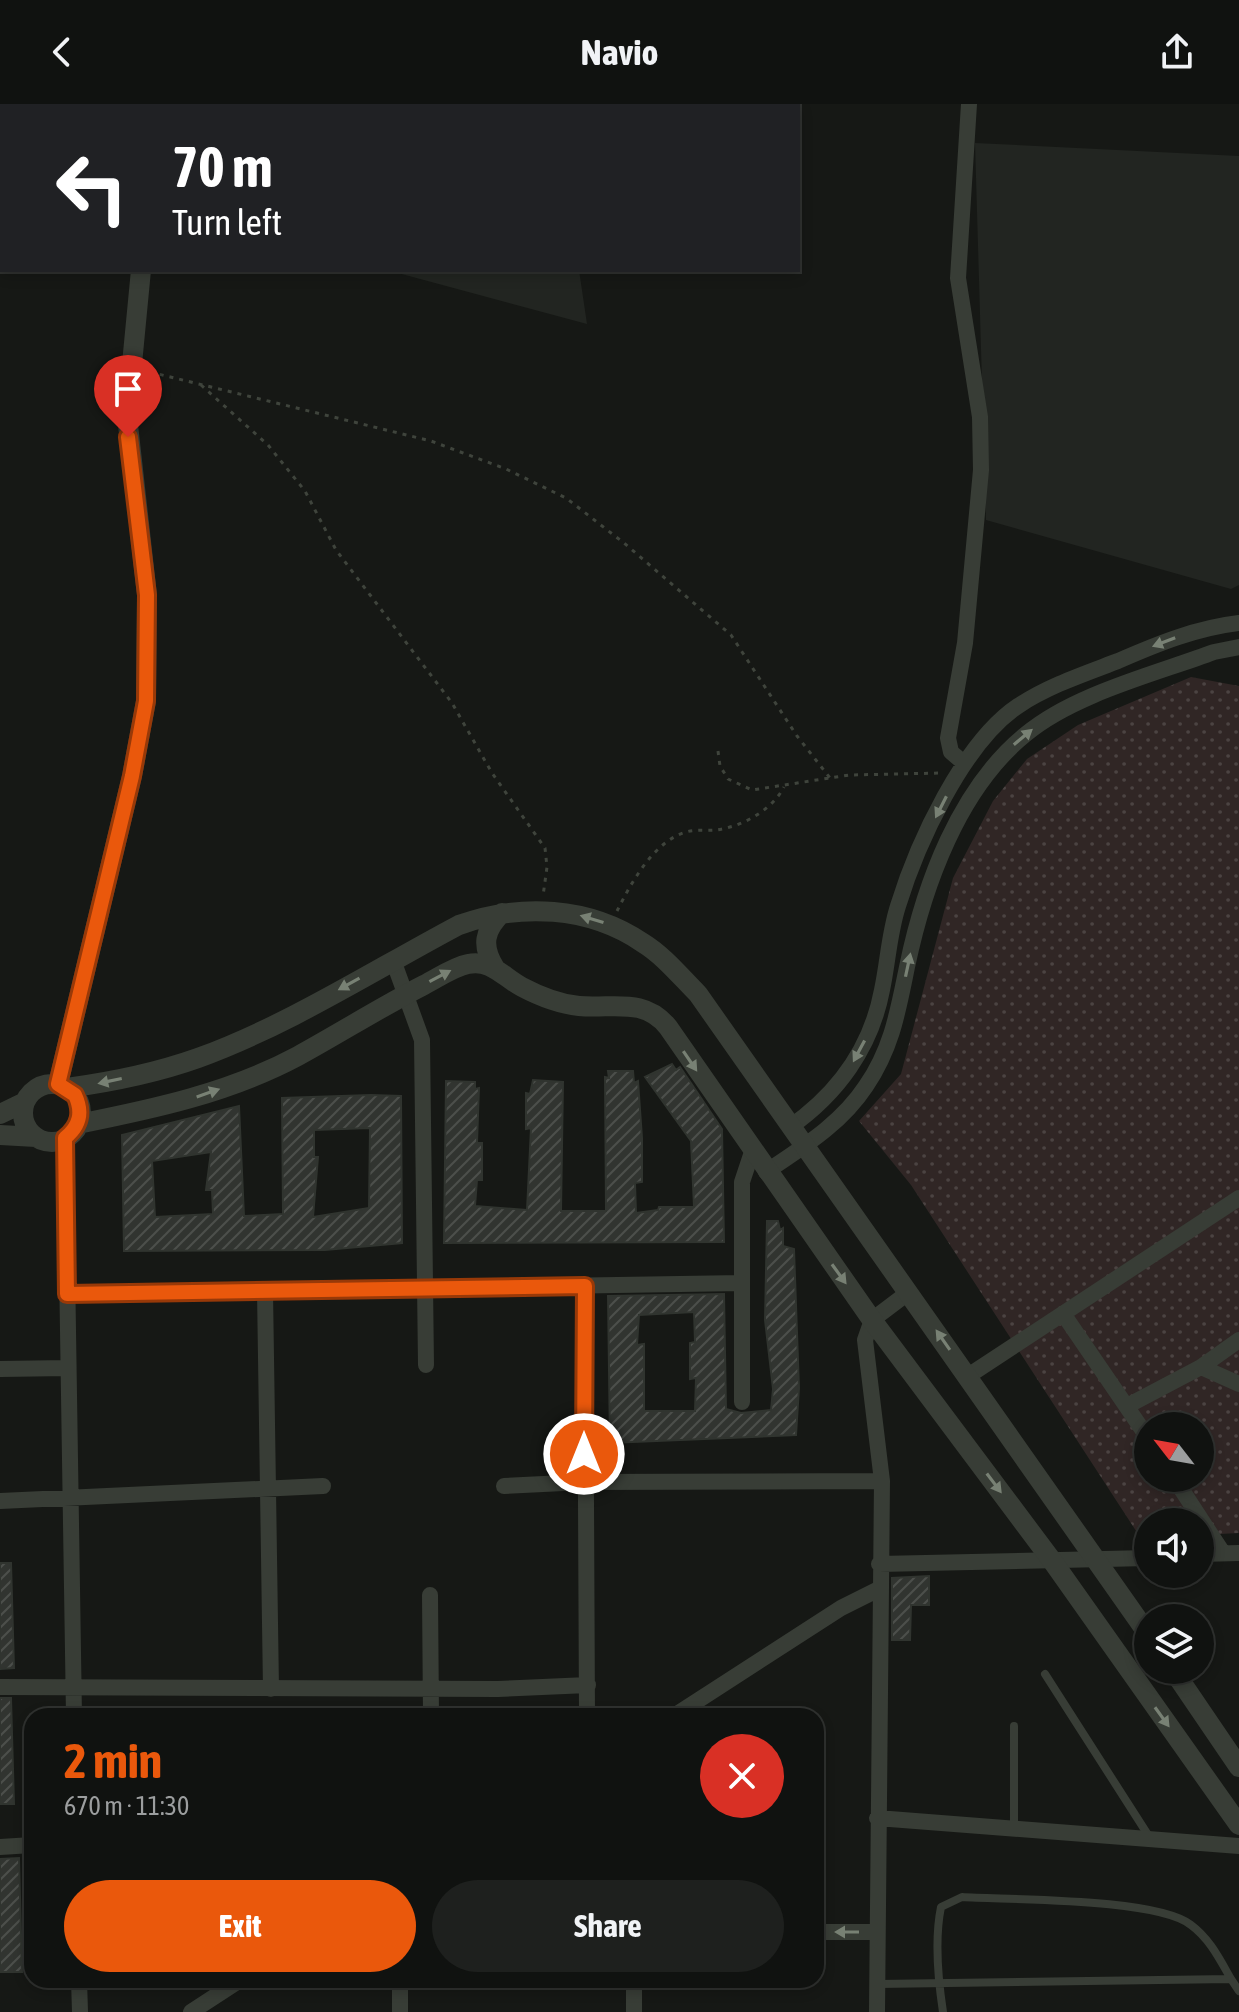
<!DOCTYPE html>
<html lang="en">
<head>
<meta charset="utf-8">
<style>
	body { margin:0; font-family:"Asap Condensed",sans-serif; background:#1e201e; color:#f1f3f6; height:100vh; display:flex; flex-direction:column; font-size:30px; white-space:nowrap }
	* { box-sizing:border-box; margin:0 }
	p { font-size:26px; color:#9c9e9f }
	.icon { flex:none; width:44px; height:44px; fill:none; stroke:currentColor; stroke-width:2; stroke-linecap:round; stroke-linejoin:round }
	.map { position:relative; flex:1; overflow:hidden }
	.sheet { position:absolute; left:24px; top:1604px; width:800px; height:280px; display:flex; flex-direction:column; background:#101210; border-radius:24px; box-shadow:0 4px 12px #0003,0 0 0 2px #303230 }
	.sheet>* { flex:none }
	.banner { position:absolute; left:0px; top:0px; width:800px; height:168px; box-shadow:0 4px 12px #0003,0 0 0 2px #303230; background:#202124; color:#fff; overflow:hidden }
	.needle { width:52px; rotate:301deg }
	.buttons { position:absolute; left:1134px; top:1308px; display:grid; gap:16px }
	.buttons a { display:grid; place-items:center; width:80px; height:80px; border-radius:50%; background:#101210; box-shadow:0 4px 12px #0003,0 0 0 2px #303230; font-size:40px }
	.pin { position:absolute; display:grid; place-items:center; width:68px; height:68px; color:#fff; margin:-82px -34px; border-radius:50% 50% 50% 0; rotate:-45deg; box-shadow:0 0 8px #0007 }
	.pin .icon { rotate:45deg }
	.me { position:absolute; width:88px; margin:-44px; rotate:0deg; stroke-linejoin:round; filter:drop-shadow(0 0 6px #0008) }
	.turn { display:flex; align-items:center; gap:28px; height:168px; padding:0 40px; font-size:36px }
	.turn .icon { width:104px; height:104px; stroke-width:2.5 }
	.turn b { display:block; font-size:56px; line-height:68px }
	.round { display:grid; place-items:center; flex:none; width:84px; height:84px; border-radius:42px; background:#1e201e }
	.headline { display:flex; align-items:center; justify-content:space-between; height:136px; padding:0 40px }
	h1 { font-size:48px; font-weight:700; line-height:60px; color:#ea580c }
	.cta { display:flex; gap:16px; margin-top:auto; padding:16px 40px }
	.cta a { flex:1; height:92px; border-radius:48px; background:#ea580c; color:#fff; font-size:32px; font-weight:700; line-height:92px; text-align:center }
	.cta a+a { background:#1e201e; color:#f1f3f6 }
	header { display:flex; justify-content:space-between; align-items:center; height:104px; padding:0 40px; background:#101210; font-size:36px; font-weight:700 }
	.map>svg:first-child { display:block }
	.built { fill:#222521 }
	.grass { fill:url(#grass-dots); fill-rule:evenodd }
	.building { fill:url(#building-hatch); stroke:#30342f; stroke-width:2; fill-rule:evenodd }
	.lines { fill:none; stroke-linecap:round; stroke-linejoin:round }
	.path { stroke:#3f443c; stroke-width:3; stroke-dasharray:4 6; stroke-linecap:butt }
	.service { stroke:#383d36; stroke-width:8 }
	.minor { stroke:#383d36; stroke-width:16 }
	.tertiary { stroke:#383d36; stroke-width:20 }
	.oneway { fill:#788174 }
	.route-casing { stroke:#983908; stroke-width:20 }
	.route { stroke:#ea580c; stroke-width:14 }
</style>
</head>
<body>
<header><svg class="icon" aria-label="back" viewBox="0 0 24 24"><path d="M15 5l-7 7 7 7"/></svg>Navio<svg class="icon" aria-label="share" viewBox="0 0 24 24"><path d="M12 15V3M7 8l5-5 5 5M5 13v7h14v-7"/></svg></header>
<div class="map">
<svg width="1239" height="1908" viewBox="0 0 1239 1908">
	<defs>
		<pattern id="grass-dots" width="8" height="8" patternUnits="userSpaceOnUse" patternTransform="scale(2)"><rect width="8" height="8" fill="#302625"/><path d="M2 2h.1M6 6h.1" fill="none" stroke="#4b4342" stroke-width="1.8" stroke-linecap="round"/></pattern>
		<pattern id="building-hatch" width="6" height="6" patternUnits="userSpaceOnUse" patternTransform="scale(2)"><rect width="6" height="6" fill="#313430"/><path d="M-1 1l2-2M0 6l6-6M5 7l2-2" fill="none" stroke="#4c4f4b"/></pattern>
	</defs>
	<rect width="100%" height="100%" fill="#161815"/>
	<path class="built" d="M0 0H553V2H2V82Z
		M975 39 1239 52V481L1231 485 986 416Z
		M387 166H579L587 220Z"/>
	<path class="grass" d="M1191 573 1239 582V1429L1200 1431V1418H1148V1432L1140 1433 911 1081 859 1017 901 970 953 774 993 697 1027 655 1078 621ZM1148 1322H1200V1374H1148Z"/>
	<path class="building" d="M672 960 676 966 680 963 722 1025 724 1138 444 1139 446 977 475 978V985L479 984 477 1039H482V1076H477L475 1102 527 1106 531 1024 526 1025V989L530 990 533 976 563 978 561 1107H606L605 973 609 974 608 967H633L634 979 638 977 642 1034V1078L635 1079 636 1109 658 1106 659 1103H694L691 1037 645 973Z
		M371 991 401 992 402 1139 325 1146 124 1147 122 1031 239 1002 244 1112 283 1110 282 994ZM370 1024 369 1104 313 1113 318 1053H314V1026ZM211 1048 206 1086H212L213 1110 155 1113 152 1057Z
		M767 1117H778L780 1126 783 1124V1142L794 1145 799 1284 796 1331 610 1339 608 1192 724 1190 726 1305 741 1309 771 1306 773 1285 765 1216ZM694 1208 695 1238 690 1239V1275L696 1274 695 1307H644V1240L637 1241 639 1211Z
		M0 1459H11L14 1564 0 1565Z
		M929 1472V1501H911L910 1536H892V1474Z
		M0 1594H11L14 1700H0Z
		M19 1754 22 1868H0V1755Z"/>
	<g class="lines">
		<path class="path" d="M150 268 431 337 506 365 566 394 624 439 731 531 797 632 830 674
			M201 281 268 341 305 387 336 446 452 599 492 669 545 744 547 763 543 792
			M718 647 720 662 728 675 752 686 849 671 942 669
			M617 807C631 779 654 737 686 728 696 725 707 727 717 726 743 722 772 706 784 683"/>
		<path class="service" d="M94 2 96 0
			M237 2V0
			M1045 1570 1150 1734
			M1014 1724V1622
			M878 1880 1231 1875 1239 1887
			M943 1908C938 1875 934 1837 941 1803L962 1793C1011 1796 1157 1794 1191 1821 1210 1835 1220 1856 1231 1875"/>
		<path class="minor" d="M0 64H2
			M964 659 951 648 948 634 965 539 981 366 980 313 958 174 969 0
			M393 856 422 936 426 1261
			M790 1023C837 990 871 944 882 886 888 858 889 830 898 802 917 740 963 639 1018 602 1048 582 1084 570 1118 557 1157 540 1196 524 1239 519
			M65 1034 74 1612
			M766 1068C803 1043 841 1020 866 982 892 944 898 907 907 863 924 781 959 684 1026 630 1074 590 1155 570 1214 548L1239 543
			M585 1182 587 1612
			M265 1187 271 1585
			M67 1190 742 1179
			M1064 1211 1148 1334
			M1201 1263 1239 1280
			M0 1265 68 1264
			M968 1272 1239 1094
			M742 1298V1078L752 1048
			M1127 1302 1201 1263 1239 1236
			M1174 1374 1223 1449
			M504 1382 584 1378 882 1377
			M0 1397 323 1382
			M1200 1450 1239 1449
			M879 1460 1148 1454
			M430 1491 431 1612
			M0 1583 498 1585 588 1581
			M674 1612 841 1504 879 1485
			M877 1714 1239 1742
			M0 1743 32 1741
			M816 1828H877
			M79 1876 80 1908
			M400 1876V1908
			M634 1876V1908
			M191 1908 240 1876
			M877 1908 882 1377 865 1236 872 1216 909 1188"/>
		<path class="tertiary" d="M148 2V0
			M165 2V0
			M495 864C481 842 484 826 502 809
			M58 980 132 672 146 597 147 491 127 312 141 166
			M23 1009a29 29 0 1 1 58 0a29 29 0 1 1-58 0Z
			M67 984C111 978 156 969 198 954 289 921 374 866 459 821 520 799 589 802 643 839 664 852 680 872 698 890L1148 1530
			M0 1010 25 998
			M78 1020C153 1005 229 989 298 952 340 929 381 903 424 881 438 874 453 863 468 860 491 855 503 873 522 883 539 892 559 900 579 902 613 905 644 893 668 923L872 1216 1053 1458 1239 1721
			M0 1031 36 1033
			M1173 1566 1239 1663"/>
	</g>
	<defs><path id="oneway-solid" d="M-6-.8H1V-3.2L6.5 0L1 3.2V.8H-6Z" transform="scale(2)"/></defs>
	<g class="oneway">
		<use href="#oneway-solid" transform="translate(1164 538) rotate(159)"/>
		<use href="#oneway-solid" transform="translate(1023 633) rotate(-40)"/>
		<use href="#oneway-solid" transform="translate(941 703) rotate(117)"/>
		<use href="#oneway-solid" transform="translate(592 815) rotate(-163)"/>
		<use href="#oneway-solid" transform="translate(908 861) rotate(-78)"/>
		<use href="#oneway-solid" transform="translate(440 872) rotate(-28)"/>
		<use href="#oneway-solid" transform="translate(349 880) rotate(151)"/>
		<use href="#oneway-solid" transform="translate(859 947) rotate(118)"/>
		<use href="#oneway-solid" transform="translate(690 957) rotate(56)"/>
		<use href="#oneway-solid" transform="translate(110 977) rotate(168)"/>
		<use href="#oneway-solid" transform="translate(208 989) rotate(-19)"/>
		<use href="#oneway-solid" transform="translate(839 1170) rotate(54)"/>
		<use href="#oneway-solid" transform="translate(943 1236) rotate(-125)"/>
		<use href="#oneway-solid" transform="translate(994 1379) rotate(53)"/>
		<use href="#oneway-solid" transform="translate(1162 1613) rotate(54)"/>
		<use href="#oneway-solid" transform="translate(847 1828) rotate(180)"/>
	</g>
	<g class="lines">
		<g class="route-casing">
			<path id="route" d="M128 333 147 491 146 597 132 672 58 980 75 991C83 1008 80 1022 65 1034L67 1190 585 1182 584 1350"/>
		</g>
		<use href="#route" class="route"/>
	</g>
</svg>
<div class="buttons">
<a><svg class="needle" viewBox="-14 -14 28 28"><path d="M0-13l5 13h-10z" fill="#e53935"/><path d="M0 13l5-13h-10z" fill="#9c9e9f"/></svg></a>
<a><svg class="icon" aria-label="sound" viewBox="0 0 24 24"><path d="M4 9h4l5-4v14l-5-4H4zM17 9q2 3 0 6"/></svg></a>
<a><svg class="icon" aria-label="layers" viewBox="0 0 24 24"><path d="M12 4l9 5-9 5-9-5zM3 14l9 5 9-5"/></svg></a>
</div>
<div class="pin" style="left:128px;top:333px;background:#d93025"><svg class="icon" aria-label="arrive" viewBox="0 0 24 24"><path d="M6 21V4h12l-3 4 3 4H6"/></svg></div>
<svg class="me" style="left:584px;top:1350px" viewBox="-20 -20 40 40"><circle r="17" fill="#ea580c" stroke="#fff" stroke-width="3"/><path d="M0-11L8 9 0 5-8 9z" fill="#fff"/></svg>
<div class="banner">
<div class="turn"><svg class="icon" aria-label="left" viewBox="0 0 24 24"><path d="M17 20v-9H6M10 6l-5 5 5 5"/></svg><div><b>70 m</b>Turn left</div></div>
</div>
<section class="sheet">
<div class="headline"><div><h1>2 min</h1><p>670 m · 11:30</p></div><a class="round" style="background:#d93025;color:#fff"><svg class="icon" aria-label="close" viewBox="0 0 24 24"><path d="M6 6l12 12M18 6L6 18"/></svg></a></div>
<div class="cta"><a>Exit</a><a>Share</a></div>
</section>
</div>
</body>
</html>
